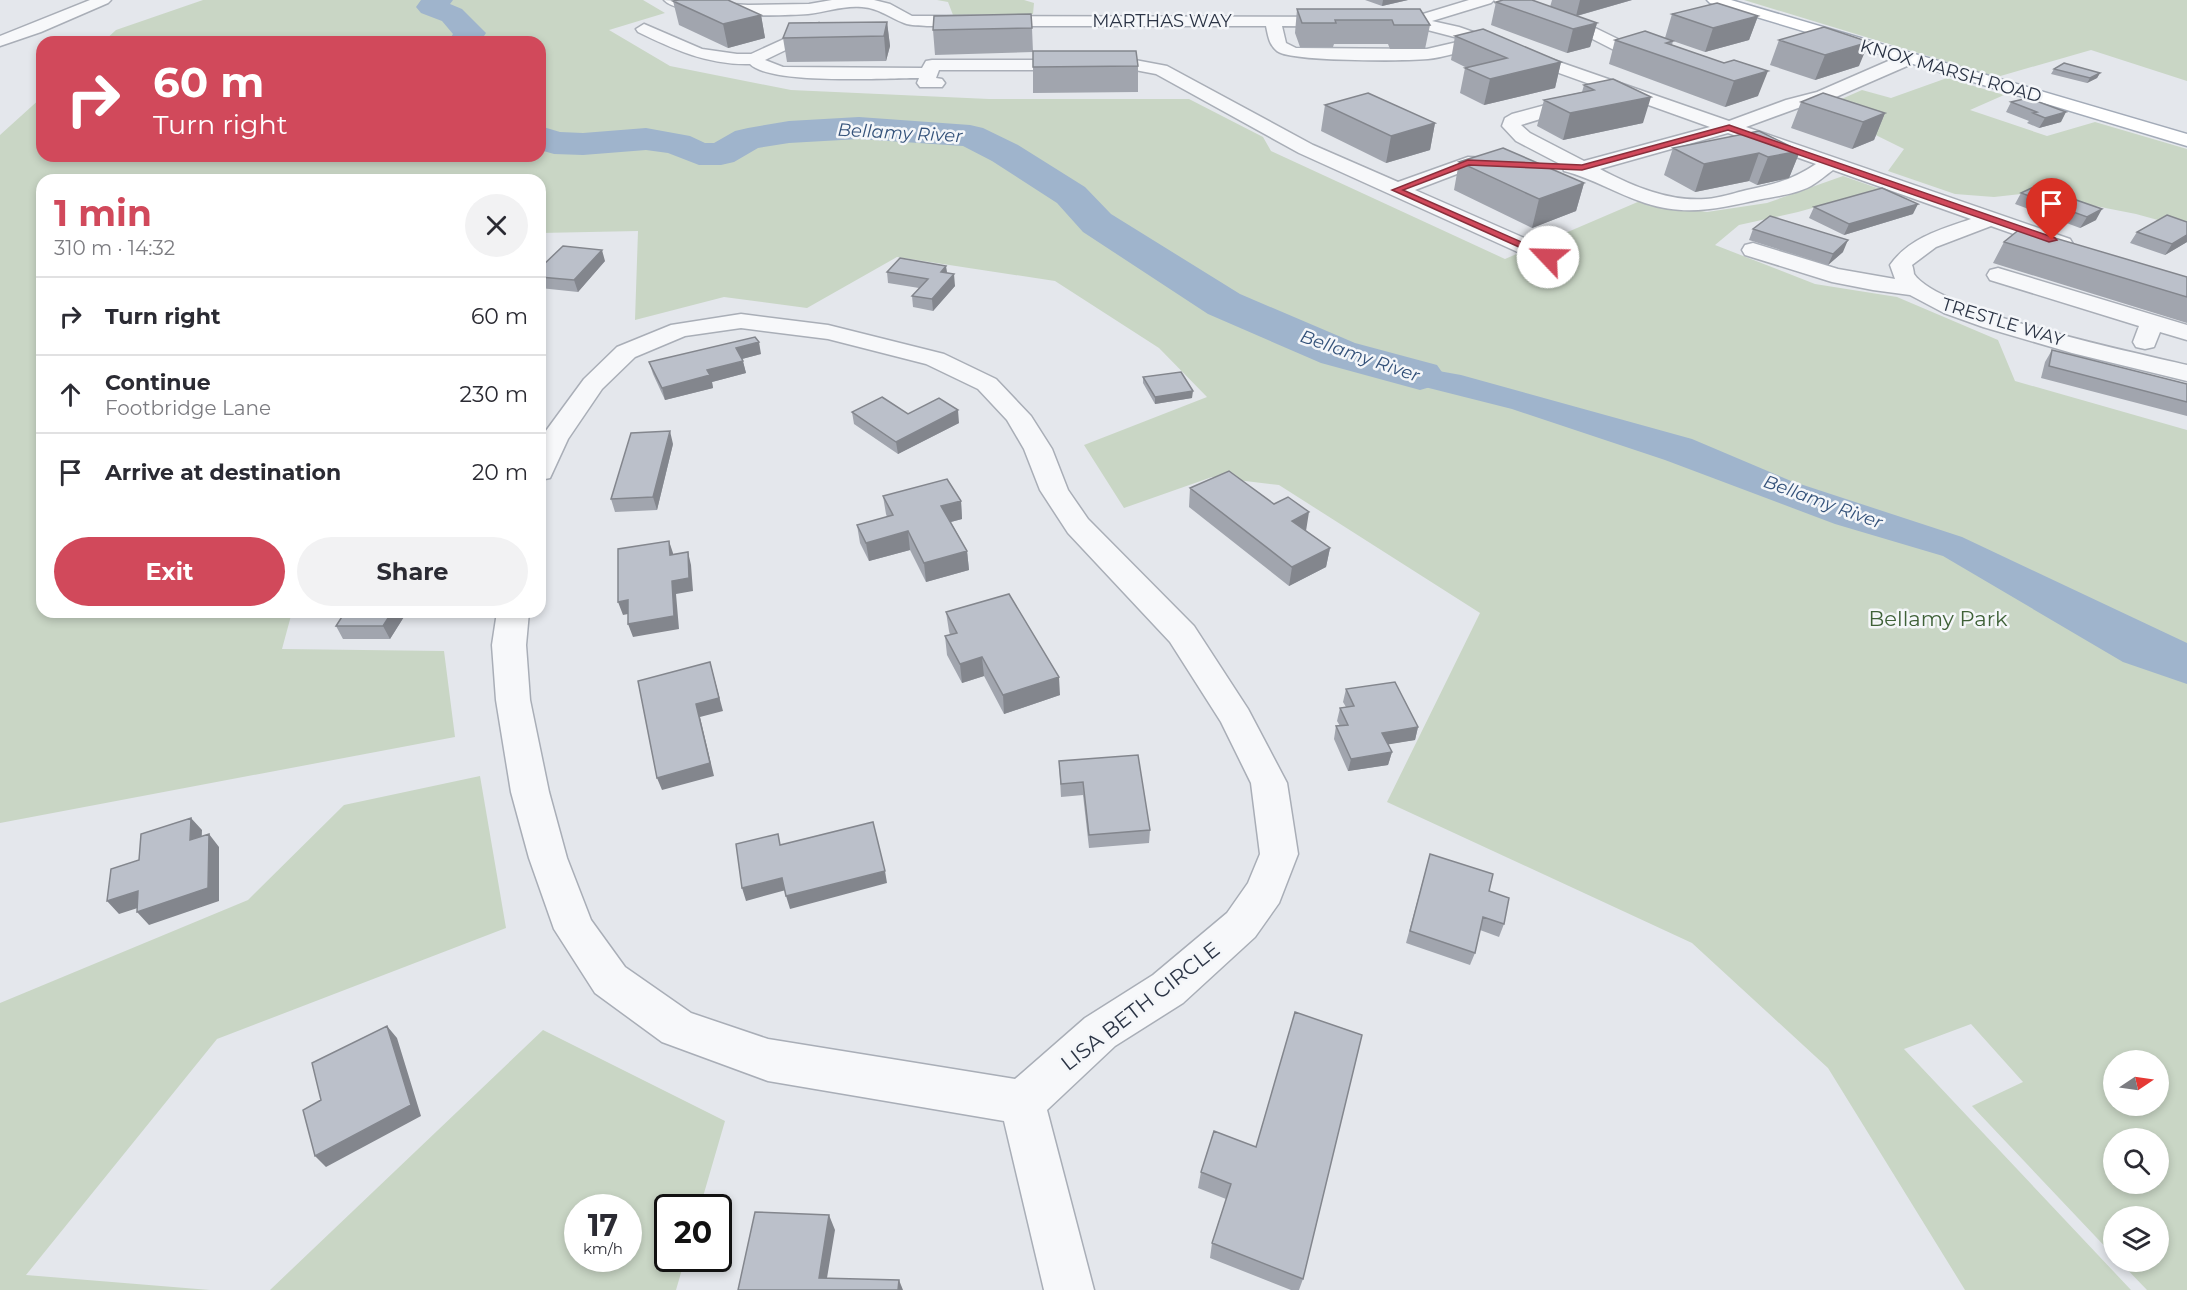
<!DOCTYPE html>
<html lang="en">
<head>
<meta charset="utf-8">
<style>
	body { margin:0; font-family:Montserrat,sans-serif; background:#f2f2f3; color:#2b2b33; height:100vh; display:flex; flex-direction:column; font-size:22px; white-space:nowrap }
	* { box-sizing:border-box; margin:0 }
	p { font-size:20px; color:#7c7c81 }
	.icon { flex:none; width:33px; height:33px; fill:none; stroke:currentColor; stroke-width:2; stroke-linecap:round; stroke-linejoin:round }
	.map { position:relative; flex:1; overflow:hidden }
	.panel { position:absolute; left:36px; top:174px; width:510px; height:444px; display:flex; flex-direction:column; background:#fff; border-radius:18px; box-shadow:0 3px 9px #0003 }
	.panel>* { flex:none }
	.banner { position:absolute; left:36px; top:36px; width:510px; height:126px; border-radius:18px; box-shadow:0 3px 9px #0003; background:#d1495b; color:#fff; overflow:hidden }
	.needle { width:39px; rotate:77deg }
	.fabs { position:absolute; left:2103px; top:1050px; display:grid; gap:12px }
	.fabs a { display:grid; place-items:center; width:66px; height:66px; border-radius:50%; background:#fff; box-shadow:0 3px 9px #0003; font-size:30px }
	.speed { position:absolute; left:564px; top:1194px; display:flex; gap:12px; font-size:30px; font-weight:700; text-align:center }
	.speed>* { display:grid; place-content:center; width:78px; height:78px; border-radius:50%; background:#fff; box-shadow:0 3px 9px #0003; line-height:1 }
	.speed small { font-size:15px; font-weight:400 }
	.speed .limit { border:3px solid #111; border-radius:9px; background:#fff; color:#111 }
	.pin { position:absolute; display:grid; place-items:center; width:51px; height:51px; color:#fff; margin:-62px -26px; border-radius:50% 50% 50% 0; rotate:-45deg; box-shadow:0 0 6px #0007 }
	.pin .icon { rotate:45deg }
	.me { position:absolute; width:66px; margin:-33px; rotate:294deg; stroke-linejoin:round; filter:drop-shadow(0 0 4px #0008) }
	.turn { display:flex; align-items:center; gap:21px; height:126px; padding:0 18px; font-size:27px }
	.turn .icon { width:78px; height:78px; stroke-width:2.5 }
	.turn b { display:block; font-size:42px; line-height:51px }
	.round { display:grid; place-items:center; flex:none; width:63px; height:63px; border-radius:32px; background:#f2f2f3 }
	.head { display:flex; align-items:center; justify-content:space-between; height:102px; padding:0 18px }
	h1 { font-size:36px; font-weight:700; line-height:45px; color:#d1495b }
	.button { display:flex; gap:12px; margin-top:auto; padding:12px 18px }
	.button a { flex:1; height:69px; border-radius:36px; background:#d1495b; color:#fff; font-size:24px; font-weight:700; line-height:69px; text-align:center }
	.button a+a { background:#f2f2f3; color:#2b2b33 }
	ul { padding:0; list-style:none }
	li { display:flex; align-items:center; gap:18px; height:78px; padding:0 18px; border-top:2px solid #e1e1e2 }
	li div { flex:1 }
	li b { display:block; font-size:22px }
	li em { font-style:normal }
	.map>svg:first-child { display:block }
	.green { fill:#c9d6c5; fill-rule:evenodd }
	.water { fill:#9fb4cc }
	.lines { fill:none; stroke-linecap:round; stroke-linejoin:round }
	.river { fill:#9fb4cc; fill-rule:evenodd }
	.minor-casing { stroke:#a9aeb7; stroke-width:3 }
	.major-casing { stroke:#a3abb8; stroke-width:3 }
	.minor { fill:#f7f8fa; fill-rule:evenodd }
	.major { fill:#fff; fill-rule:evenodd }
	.wall { fill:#a1a5ae }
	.shaded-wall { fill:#83868d }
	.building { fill:#bbc0ca; stroke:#83868d; stroke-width:1.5 }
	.route { fill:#d1495b; stroke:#882f3b; stroke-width:1.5 }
	.labels { text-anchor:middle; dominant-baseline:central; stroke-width:5; stroke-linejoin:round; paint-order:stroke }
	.far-street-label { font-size:18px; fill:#2b3445; stroke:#f4f6f9 }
	.far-water-label { font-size:18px; font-style:italic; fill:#34527a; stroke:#f4f6f9 }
	.park-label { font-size:21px; fill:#3f6138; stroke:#f4f6f9 }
	.street-label { font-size:21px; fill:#2b3445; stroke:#f4f6f9 }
</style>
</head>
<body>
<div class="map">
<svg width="2187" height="1290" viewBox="0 0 2187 1290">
	<rect width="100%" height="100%" fill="#e4e7ec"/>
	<path class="green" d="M203 0H643L665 13 609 30 670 66 791 90 989 99H1189L1263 137 1271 151 1505 259 1640 201 1707 212 1767 203 1843 176 1880 189 1798 212 1739 225 1715 245 1815 284 1897 297 1998 340 2015 381 2187 430V1290H2147L2120 1262H2158V1216H2114L2113 1255 1972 1106 2023 1082 1971 1024 1904 1049 2131 1290H1965L1828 1068 1692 943 1387 802 1480 613 1279 485 1212 477 1124 508 1084 445 1207 397 1159 348 1055 281 897 257 807 308 724 297 635 320 638 231 540 233V180H42V612H292L282 649 444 651 455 737 0 823V135L42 97V156H540V42H103L116 30ZM2114 1060H2158V1106H2114ZM2114 1138H2158V1184H2114Z
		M937 0H1024L1034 3 1033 14 953 15 948 2Z
		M1744 0H2187V81L2091 50 1997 77Z
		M1947 78 2004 95 1970 110 2047 136 2095 122 2187 149V228L2136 214 2030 193 1994 197 1955 194 1888 171 1904 149 1821 108 1862 90 1891 98Z
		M480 776 506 928 217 1039 26 1275 210 1290H0V1003L248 900 344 805Z
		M543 1030 725 1121 700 1207 668 1208V1258L685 1259 676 1290H270ZM578 1208H628V1258H578Z"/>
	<path class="water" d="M1338 353 1461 375 1692 439 1791 481 1962 537 2187 643V684L2123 662 1943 556 1835 524 1665 460 1512 409 1405 382Z"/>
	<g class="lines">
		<path class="river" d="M421 0H453L450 4 462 9 486 33 480 42H448L453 34 442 21 421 13 416 7Z
			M859 117 970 125 983 128 1018 145 1085 187 1111 214 1240 294 1355 343 1437 365 1444 375 1437 385 1420 390 1321 363 1208 314 1083 232 1057 203 992 161 963 146 859 139 789 143 758 148 734 162 721 165H699L668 153 646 150 583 155 554 154 540 150V126L560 132 583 133 646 128 690 136 705 143H714L735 131 748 128 789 121Z"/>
		<g class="minor-casing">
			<path id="minor" d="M90 0H111L108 3 41 32 0 46V36Z
				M664 0 748 5 809 4 832 0H874L890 4 912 16H927L1413 17 1469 0H1516L1581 21 1630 45 1663 53 1665 57 1657 62 1618 52 1569 27 1496 3 1494 0 1491 3 1432 21 1459 27 1729 121 1786 100 1817 92 1902 55H1914L1916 59 1914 63 1829 100 1798 108 1746 127 2070 239 2073 244 2070 249 2062 251 1991 226 1936 247 1912 265C1913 267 1914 273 1914 274 1939 312 2137 353 2187 365V381L2072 353 1983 327 1944 313 1910 295 1873 290 1832 282 1745 255 1742 250 1745 245 1753 243 1838 269 1895 279 1890 265C1909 238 1941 229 1971 219L1833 170C1826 175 1818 182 1811 186 1796 194 1778 196 1762 199 1720 208 1687 217 1645 203 1617 194 1592 178 1564 171L1562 165 1516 141 1502 126 1505 118 1512 114 1583 95 1589 96 1592 100 1589 104 1521 125 1530 133 1584 161 1710 127 1481 45C1464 51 1446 57 1428 59 1405 61 1290 62 1277 51 1269 45 1268 35 1266 26H927C920 25 911 26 904 23 890 18 879 8 862 7 844 5 826 12 808 14 782 16 680 18 664 0ZM1282 26 1416 27 1466 40 1427 49 1296 48 1286 43ZM1728 133 1816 164C1792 180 1775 184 1747 190 1734 193 1720 198 1706 199 1669 202 1632 186 1600 169Z
				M819 23 827 28 825 31 765 60 783 67 922 68 926 61 932 60H1135L1167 66 1313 145 1398 182 1468 157 1508 159 1511 163 1508 167 1470 169 1415 190 1556 252 1559 257 1556 262 1548 264 1540 262 1299 153 1156 74 1135 70H939L936 78 942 79 945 83 942 87H920L917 83 919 78C885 78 770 85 750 64 708 65 675 50 638 32L636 29 644 24 702 49 737 54H751Z
				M1998 268 2187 325V340L2160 332 2154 347 2145 349 2136 347 2133 342 2139 326 1990 280 1987 275 1990 270Z
				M741 314 828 325 944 354 996 379 1031 416 1052 449 1068 490 1088 519 1194 626 1248 709 1287 783 1298 854 1279 903 1255 937 1183 1003 1115 1046 1047 1110 1094 1290H1044L1004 1121 768 1081 662 1042 595 993 554 929 529 858 511 792 496 700 492 645 497 612H529L526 645 530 700 549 792 567 858 591 920 625 967 691 1013 768 1039 1015 1079 1085 1018 1153 975 1227 913 1248 883 1260 854 1251 783 1221 722 1170 642 1068 533 1040 490 1024 449 1007 420 978 389 926 364 828 339 741 328 685 336 635 357 602 389 568 439 550 478 540 480V439L584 379 617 347 671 325Z"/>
		</g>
		<g class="major-casing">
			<path id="major" d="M1707 0H1731L2187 134V146L1710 3Z"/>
		</g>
		<use href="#minor" class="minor"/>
		<use href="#major" class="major"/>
	</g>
	<path class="wall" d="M1365 0H1408L1382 6Z
		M1552 0H1632L1577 16 1597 23 1590 47 1567 53 1491 25 1496 2 1550 7Z
		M673 1 761 15 765 38 728 48 679 25Z
		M1297 9 1430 25 1425 49H1390L1388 44H1334L1333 47H1300L1295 33Z
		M1672 14 1758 16 1749 40 1705 52 1673 41 1672 45 1724 63 1758 96 1725 107 1609 64 1615 40 1665 38Z
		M887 22 890 46 886 61 787 62 783 38Z
		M1032 28 1033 52 935 55 933 30Z
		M1455 36 1561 62 1555 88 1484 105 1460 93 1465 68H1467L1451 60Z
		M1779 40 1859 66 1815 80 1770 65Z
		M1138 66V92L1033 93V67Z
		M2054 69 2100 73 2097 78 2087 83 2051 74Z
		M1613 79 1643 123 1563 140 1537 126 1544 100 1582 92 1584 85Z
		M2028 98 2061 122 2039 128 2027 123 2029 121 2006 112 2011 102Z
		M1801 102 1885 113 1874 140 1852 149 1791 128Z
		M1325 105 1435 123 1430 150 1386 163 1321 131Z
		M1673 148 1800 151 1789 178 1757 185 1749 181 1695 192 1664 175Z
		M1459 162 1584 183 1576 211 1532 228 1454 190Z
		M2021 193 2096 220 2080 228 2015 204Z
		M1814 207 1913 214 1844 235 1809 218Z
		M2187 222V242L2165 255 2130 243 2137 232Z
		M1753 229 1843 252 1828 265 1749 240Z
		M2004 242 2187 277V323L1993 263Z
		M605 261 578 292 540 288V268Z
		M887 272 947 273 955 286 933 311 913 307 912 296 919 288 888 283Z
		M2052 350 2187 384V416L2041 378 2045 362Z
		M761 354 742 359 746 373 712 382 713 388 665 400 653 374 649 362Z
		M1143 377 1192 398 1155 404 1143 383Z
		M852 412 908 414 959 423 898 454 854 424Z
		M673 444 657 510 615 512 611 499Z
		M1190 488 1306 531 1330 548 1326 567 1289 586 1189 507Z
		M883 496 961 501 962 519 951 522 967 551 969 570 926 582 910 550 869 561 860 543 857 525 887 517 886 514Z
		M345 612H407L390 639H343L336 626Z
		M946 612 1060 695 1004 714 984 676 962 683 947 655 945 636 950 635 949 631Z
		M1346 689 1418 727 1415 740 1388 744 1392 752 1388 765 1348 771 1334 739 1336 726H1340L1337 721 1340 708 1346 707 1343 702Z
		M1059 761 1150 830 1149 843 1089 848 1083 795 1061 797Z
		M1430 854 1489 891 1504 924 1499 937 1480 930 1475 953 1470 965 1406 943Z
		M1256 1147 1303 1279 1299 1290H1291L1210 1258 1212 1243 1226 1199 1198 1188 1201 1172Z"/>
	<path class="shaded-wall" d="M1383 0H1408L1382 6Z
		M1580 0H1632L1576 16Z
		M761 15 765 38 728 48 723 24Z
		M1758 16 1749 40 1705 52 1713 28Z
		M887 22 890 46 886 61 884 36Z
		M1597 23 1590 47 1567 53 1573 29Z
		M1869 42 1859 66 1815 80 1825 55Z
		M1561 62 1555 88 1484 105 1490 79Z
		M1768 71 1758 96 1725 107 1734 81Z
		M2100 73 2097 78 2087 83 2090 78Z
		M1651 97 1643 123 1563 140 1570 113Z
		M2066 112 2061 122 2039 128 2045 118Z
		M1885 113 1874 140 1852 149 1863 122Z
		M1435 123 1430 150 1386 163 1391 136Z
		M1800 151 1789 178 1757 185 1768 157Z
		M1759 153 1749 181 1695 192 1704 164Z
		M1584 183 1576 211 1532 228 1539 199Z
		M1918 204 1913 214 1844 235 1849 224Z
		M2102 209 2096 220 2080 228 2087 217Z
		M2187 235V242L2165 255 2172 244Z
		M1848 240 1843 252 1828 265 1833 254Z
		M602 250 605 261 578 292 574 280Z
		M946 266 948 278 941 272Z
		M954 274 955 286 933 311 932 299Z
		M759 342 761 354 738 360 736 348Z
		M743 361 746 373 712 382 713 388 665 400 662 388 707 370Z
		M1193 391 1192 398 1155 404V397Z
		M958 410 959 423 898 454 896 442Z
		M670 431 673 444 657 510 653 497Z
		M961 501 962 519 943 524 941 506Z
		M1309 512 1306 531 1292 521Z
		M908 531 910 550 869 561 866 543Z
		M669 541 673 553 674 568 670 555Z
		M1330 548 1326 567 1289 586 1292 567Z
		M967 551 969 570 926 582 924 563Z
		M688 552 691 565 693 591 676 594 679 629 633 637 628 624Z
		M628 600 633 613 623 615 618 602Z
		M392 612H407L390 639 383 626Z
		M982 657 984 676 962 683 960 664Z
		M710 662 723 711 700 717 714 776 662 790 657 778 696 704Z
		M1059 677 1060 695 1004 714 1003 695Z
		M1418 727 1415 740 1379 746 1382 733Z
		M1392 752 1388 765 1348 771 1351 759Z
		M191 818 202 830 201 853 190 840Z
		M209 834 219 847V901L149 925 137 912Z
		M885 871 887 883 790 909 786 896Z
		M782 878 786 890 746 901 742 888Z
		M138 891 150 904 119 914 107 901Z
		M387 1026 397 1038 421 1116 326 1167 315 1156Z
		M829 1215 835 1230 825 1290 819 1278Z
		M899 1280 903 1290H898Z"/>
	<path class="building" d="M679 0H728L761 15 723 24 673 1Z
		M1503 0H1532L1597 23 1573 29 1496 2Z
		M1717 3 1758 16 1713 28 1672 14Z
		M1297 9H1420L1430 25H1394L1392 20H1335L1336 23H1302Z
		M1031 14 1032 28 933 30 934 16Z
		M887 22 884 36 783 38 789 23Z
		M1824 27 1869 42 1825 55 1779 40Z
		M1483 29 1561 62 1490 79 1465 68 1507 58 1455 36Z
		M1645 31 1673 41 1666 43 1724 63 1734 60 1768 71 1734 81 1615 40Z
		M1033 51H1136L1138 66 1033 67Z
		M2064 63 2100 73 2090 78 2054 69Z
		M1613 79 1651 97 1570 113 1544 100 1594 90 1584 85Z
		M1368 93 1435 123 1391 136 1325 105Z
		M1823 93 1885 113 1863 122 1801 102Z
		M2028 98 2066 112 2045 118 2033 113 2037 112 2011 102Z
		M1759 131 1800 151 1768 157 1759 153 1704 164 1673 148Z
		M1503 148 1584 183 1539 199 1459 162Z
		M2036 186 2102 209 2087 217 2021 193Z
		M1882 188 1918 204 1849 224 1814 207Z
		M2167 215 2187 222V235L2172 244 2137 232Z
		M1770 216 1848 240 1833 254 1753 229Z
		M2021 228 2187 277V297L2004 242Z
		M563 246 602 250 574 280 540 277V268Z
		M900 258 946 266 941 272 954 274 932 299 912 296 928 279 887 272Z
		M755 337 759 342 736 348 743 361 707 370 710 375 662 388 649 362Z
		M2052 350 2187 384V402L2049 366Z
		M1181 372 1193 391 1155 397 1143 377Z
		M882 397 908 414 939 398 958 410 896 442 852 412Z
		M670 431 653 497 611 499 631 433Z
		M1229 471 1274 504 1288 497 1309 512 1292 521 1330 548 1292 567 1190 488Z
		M947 479 961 501 941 506 967 551 924 563 908 531 866 543 857 525 893 515 883 496Z
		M669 541 670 555 688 552 689 578 672 581 674 616 628 624V600L618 602V549Z
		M1009 594 1059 677 1003 695 982 657 960 664 945 636 957 633 946 612Z
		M345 612H392L383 626H336Z
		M710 662 719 698 696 704 710 763 657 778 638 681Z
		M1395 682 1418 727 1382 733 1392 752 1351 759 1336 726 1348 725 1340 708 1354 706 1346 689Z
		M1138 755 1150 830 1089 835 1083 782 1061 784 1059 761Z
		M191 818 190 840 209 834 208 888 137 912 138 891 107 901 111 869 139 860 141 834Z
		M873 822 885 871 786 896 782 878 742 888 736 844 778 834 780 845Z
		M1430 854 1493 874 1489 891 1509 898 1504 924 1483 917 1475 953 1410 931Z
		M1295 1012 1362 1035 1303 1279 1212 1243 1231 1184 1201 1172 1214 1131 1256 1147Z
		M387 1026 411 1105 315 1156 303 1110 321 1100 312 1063Z
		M755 1212 829 1215 819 1278 899 1280 898 1290H738Z"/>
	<path class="route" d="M1729 125 2055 238 2057 240 2049 242 1728 130 1582 170 1469 165 1403 190 1551 255 1553 257 1548 260 1392 190 1468 160 1582 165Z"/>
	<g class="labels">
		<g class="far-street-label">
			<text x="1162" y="21">MARTHAS WAY</text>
			<text transform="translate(1951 71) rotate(16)">KNOX MARSH ROAD</text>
			<text transform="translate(2003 322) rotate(17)">TRESTLE WAY</text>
		</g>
		<g class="far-water-label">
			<text transform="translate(900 133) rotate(3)">Bellamy River</text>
			<text transform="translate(1360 356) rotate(19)">Bellamy River</text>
			<text transform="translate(1823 502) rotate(20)">Bellamy River</text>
		</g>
		<g class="park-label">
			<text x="1938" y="618">Bellamy Park</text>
		</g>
		<g class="street-label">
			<text transform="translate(1140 1006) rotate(-38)">LISA BETH CIRCLE</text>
		</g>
	</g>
</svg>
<div class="fabs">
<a><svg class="needle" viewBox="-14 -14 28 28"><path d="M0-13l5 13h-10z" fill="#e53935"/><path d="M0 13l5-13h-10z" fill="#7c7c81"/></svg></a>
<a><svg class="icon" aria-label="search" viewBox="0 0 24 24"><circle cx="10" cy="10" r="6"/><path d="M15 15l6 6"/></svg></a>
<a><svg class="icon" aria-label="layers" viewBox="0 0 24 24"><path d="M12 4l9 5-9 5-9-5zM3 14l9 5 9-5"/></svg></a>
</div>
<div class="speed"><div>17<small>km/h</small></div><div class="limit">20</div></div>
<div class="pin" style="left:2052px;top:240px;background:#d93025"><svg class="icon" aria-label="arrive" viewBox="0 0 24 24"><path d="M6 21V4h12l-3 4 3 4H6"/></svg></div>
<svg class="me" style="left:1548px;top:257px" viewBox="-20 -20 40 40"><circle r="19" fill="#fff"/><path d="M0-13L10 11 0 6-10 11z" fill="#d1495b"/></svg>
<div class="banner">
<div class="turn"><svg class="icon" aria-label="right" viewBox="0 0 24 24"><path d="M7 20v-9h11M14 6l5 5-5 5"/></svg><div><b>60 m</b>Turn right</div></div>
</div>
<section class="panel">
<div class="head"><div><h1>1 min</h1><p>310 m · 14:32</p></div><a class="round"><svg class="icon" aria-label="close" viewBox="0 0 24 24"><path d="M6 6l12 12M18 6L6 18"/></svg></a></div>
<ul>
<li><svg class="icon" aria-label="right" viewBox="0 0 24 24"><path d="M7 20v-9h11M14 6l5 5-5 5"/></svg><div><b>Turn right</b></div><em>60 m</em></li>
<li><svg class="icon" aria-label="ahead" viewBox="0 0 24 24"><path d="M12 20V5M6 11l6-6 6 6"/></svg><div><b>Continue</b><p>Footbridge Lane</p></div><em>230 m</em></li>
<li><svg class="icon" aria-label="arrive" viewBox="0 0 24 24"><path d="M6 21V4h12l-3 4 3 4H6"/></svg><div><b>Arrive at destination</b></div><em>20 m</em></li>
</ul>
<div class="button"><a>Exit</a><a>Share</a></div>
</section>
</div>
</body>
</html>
